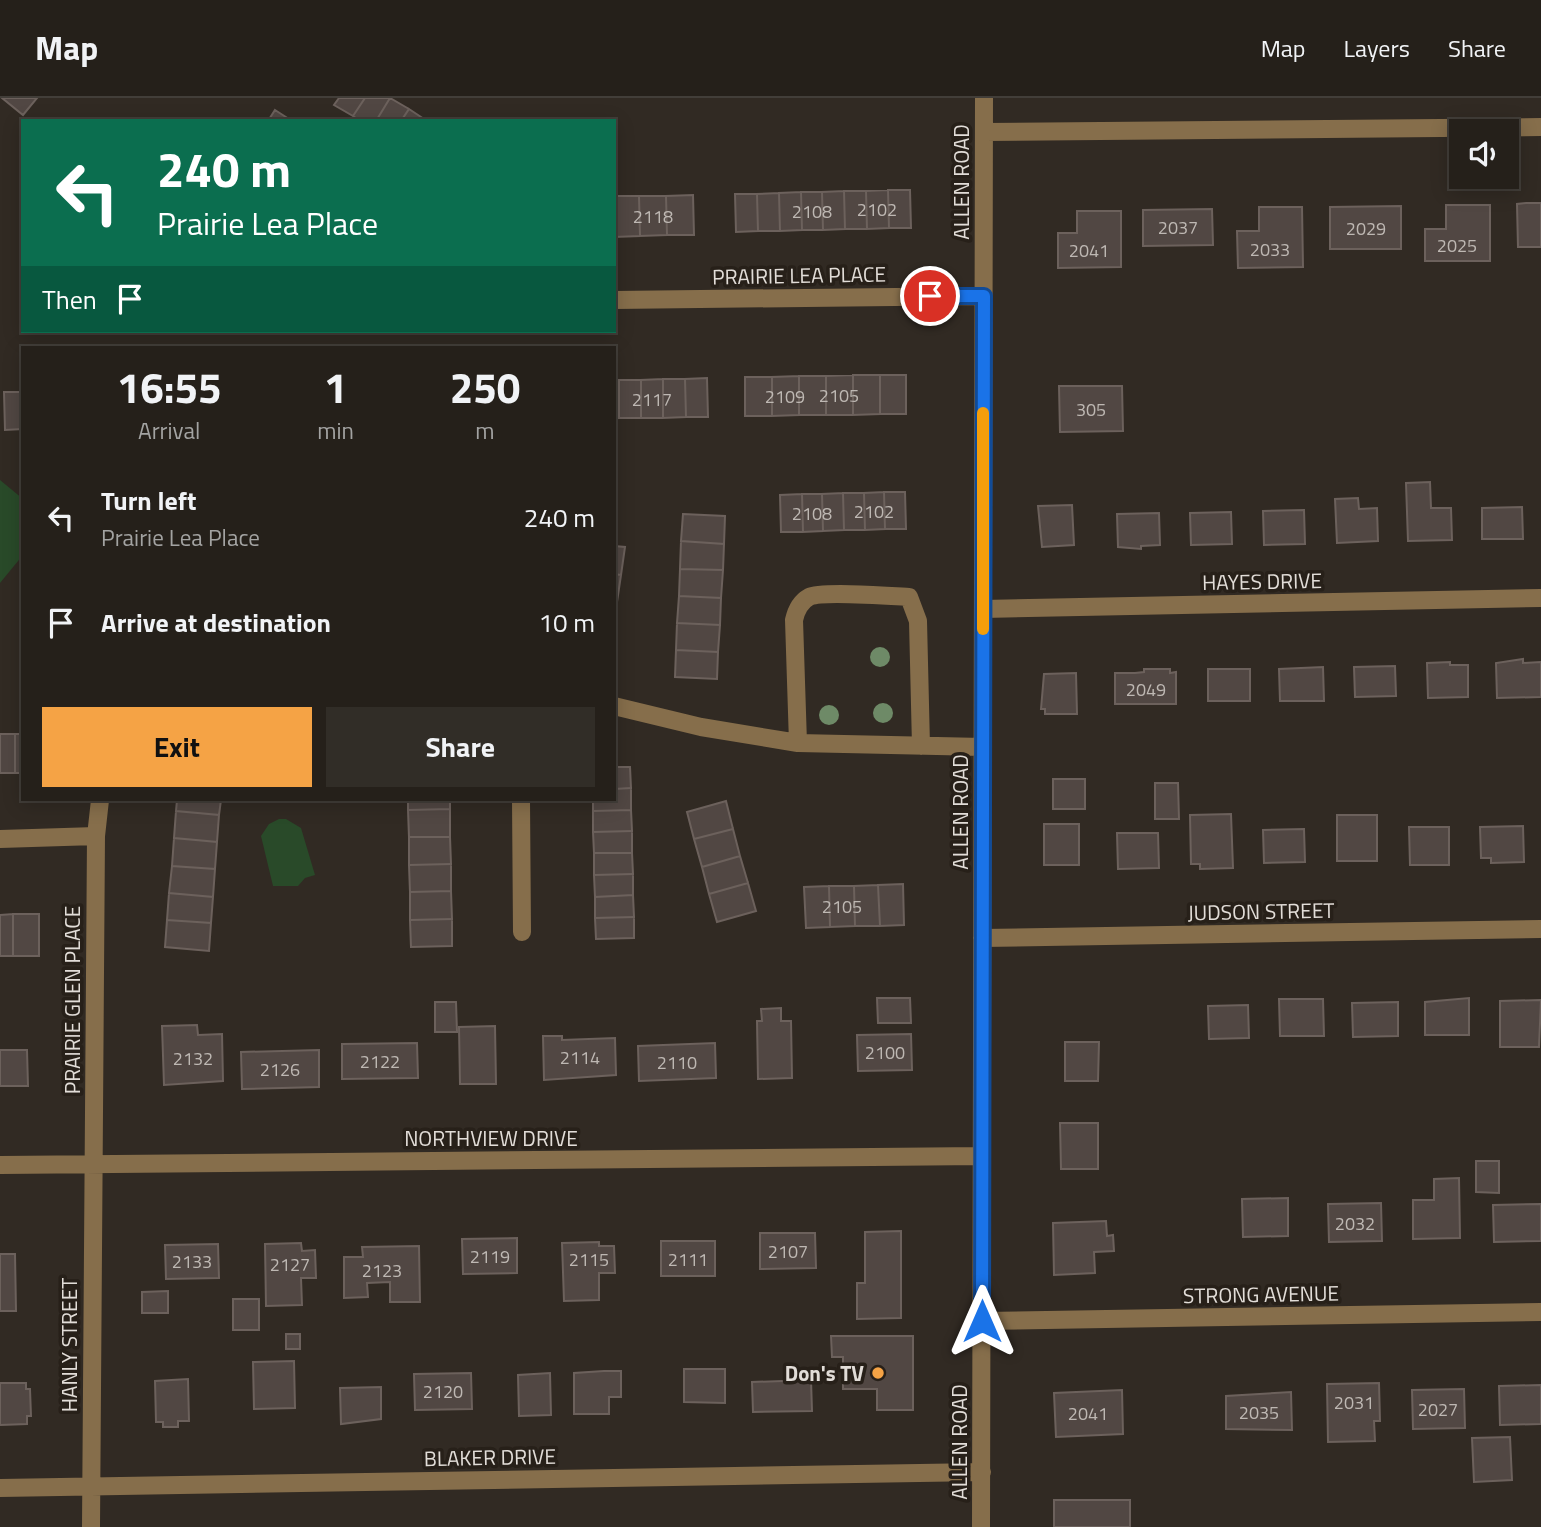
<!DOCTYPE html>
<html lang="en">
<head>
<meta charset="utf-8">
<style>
	body { margin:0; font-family:"Titillium Web",sans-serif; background:#312d27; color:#f1f3f6; height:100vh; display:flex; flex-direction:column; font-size:26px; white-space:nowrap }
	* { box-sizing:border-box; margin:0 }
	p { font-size:23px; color:#a3a3a2 }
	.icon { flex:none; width:38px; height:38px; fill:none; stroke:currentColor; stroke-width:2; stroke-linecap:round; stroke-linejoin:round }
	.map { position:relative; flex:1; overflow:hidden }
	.sheet { position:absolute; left:21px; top:248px; width:595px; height:455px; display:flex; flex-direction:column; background:#25201a; border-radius:0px; box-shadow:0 4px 18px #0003,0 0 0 2px #423e39 }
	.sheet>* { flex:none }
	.guide { position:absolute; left:21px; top:21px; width:595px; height:214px; border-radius:0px; box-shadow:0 4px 18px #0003,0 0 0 2px #423e39; background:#0b6e4f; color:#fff; overflow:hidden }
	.controls { position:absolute; left:1449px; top:21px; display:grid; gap:14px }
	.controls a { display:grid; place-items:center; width:70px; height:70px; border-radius:0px; background:#25201a; box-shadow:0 4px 18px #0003,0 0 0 2px #423e39; font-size:35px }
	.pin { position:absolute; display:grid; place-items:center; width:60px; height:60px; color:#fff; margin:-30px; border:4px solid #fff; border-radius:50%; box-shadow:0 2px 7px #0007 }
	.me { position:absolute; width:77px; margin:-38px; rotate:0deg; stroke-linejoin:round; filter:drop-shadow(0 0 5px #0008) }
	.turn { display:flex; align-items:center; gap:24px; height:147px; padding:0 21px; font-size:32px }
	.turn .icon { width:91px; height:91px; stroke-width:2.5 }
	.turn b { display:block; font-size:49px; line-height:60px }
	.then { display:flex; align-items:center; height:66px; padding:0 21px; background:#0003; gap:14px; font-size:26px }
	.eta { display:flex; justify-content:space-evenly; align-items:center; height:119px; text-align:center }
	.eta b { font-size:42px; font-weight:700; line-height:49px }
	.action { display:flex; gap:14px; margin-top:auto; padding:14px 21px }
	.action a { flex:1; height:80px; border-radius:0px; background:#f5a345; color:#111; font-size:28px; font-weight:700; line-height:80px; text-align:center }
	.action a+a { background:#312d27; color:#f1f3f6 }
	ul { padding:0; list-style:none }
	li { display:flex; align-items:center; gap:21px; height:105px; padding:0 21px }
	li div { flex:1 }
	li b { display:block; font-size:26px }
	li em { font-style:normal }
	header { display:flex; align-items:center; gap:42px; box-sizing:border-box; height:98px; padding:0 35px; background:#25201a; border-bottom:2px solid #423e39 }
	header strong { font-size:33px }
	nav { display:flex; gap:38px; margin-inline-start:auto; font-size:24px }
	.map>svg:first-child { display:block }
	.green { fill:#294a29 }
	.building { fill:#514743; stroke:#6c615c; stroke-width:2 }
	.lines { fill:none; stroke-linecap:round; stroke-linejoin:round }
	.minor { stroke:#866e4b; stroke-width:18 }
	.tree { fill:#6e8a67 }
	.route-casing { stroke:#114b97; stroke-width:18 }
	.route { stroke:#1a73e8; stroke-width:12 }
	.slow { stroke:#f59e0b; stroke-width:12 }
	.poi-dot { fill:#f5a345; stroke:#272019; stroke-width:2.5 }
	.labels { text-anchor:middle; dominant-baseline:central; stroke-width:7; stroke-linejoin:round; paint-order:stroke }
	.number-label { font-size:18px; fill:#beb8b3 }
	.street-label { font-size:21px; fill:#e2ddd8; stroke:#272019 }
	.poi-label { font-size:21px; font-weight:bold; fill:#e2ddd8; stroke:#272019; text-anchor:end }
</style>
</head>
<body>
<header>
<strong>Map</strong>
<nav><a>Map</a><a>Layers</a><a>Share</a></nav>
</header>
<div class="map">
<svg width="1541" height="1429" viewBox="0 0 1541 1429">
	<rect width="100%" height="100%" fill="#312a23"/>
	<path class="green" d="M0 382 23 401V457L0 485Z
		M279 721H286L301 730 315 777 305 780 298 788H273L261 738 269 726Z"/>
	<path class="building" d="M2 0H37L23 17Z
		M339 0H365L353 18 334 7Z
		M365 0H390L376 23H360L353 18Z
		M390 0 409 11 401 23H376Z
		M409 11 427 23H401Z
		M275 12 292 23H268Z
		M888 92H910L911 130H889Z
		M888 92 889 130 867 131 866 93Z
		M844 93H866L867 131H845Z
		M844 93 845 131 823 132 822 94Z
		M801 94H822L823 132H802Z
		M801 94 802 132 780 133 779 95Z
		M779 95 780 133H758L757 96Z
		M735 96H757L758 133 736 134Z
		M693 97 694 137H667L666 98Z
		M614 98H639L640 138 614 139Z
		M639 98H666L667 137 640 138Z
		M1526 105H1541V149H1518L1517 106Z
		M1446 107H1490V163H1425V131H1446Z
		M1401 108V151H1330V109Z
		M1259 109H1302L1303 169 1238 170 1237 133H1259Z
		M1212 111 1213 147 1143 148V112Z
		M1077 113H1121V169L1058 170V135H1077Z
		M853 277V317H826V278Z
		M853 277H880V316L853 317Z
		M880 277H906V316H880Z
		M799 278V317L772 318V279Z
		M799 278H826V317H799Z
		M745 279H772V318H745Z
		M707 280 708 319H686L685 281Z
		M663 281V320H641V282Z
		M663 281H685L686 319 663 320Z
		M614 282H619V320L614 321Z
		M619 282H641V320H619Z
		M1059 288H1122L1123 333 1060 334Z
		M4 294H23V331L5 332Z
		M1430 384 1431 410H1451L1452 442 1408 443 1406 385Z
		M884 394H905L906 431H885Z
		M884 394 885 431 865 432 864 395Z
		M843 395H864L865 432H844Z
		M843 395 844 432 823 433 822 396Z
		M802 396 803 434H781L780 397Z
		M802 396H822L823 433 803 434Z
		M1358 400 1359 411 1377 410 1378 443 1337 445 1335 401Z
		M1072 407 1074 447 1042 449 1038 408Z
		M1522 409 1523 441H1482V410Z
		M1304 412 1305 446 1264 447 1263 413Z
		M1231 414 1232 446 1191 447 1190 415Z
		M1159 415 1160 447 1141 448V451L1118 449 1117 416Z
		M683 416 725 418 724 446 681 443Z
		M681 443 724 446 723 472 680 471Z
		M614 448 625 449 621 477 614 476Z
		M680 471 723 472 721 500 679 498Z
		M614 476 621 477 617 504H614Z
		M679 498 721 500 720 527 677 525Z
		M677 525 720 527 718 554 676 552Z
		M676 552 718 554 717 581 675 579Z
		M1523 561V565L1541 564V599L1497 600 1496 565Z
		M1450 564V567H1468V599L1428 600 1427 565Z
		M1395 568 1396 598 1355 599 1354 569Z
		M1323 569 1324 603H1280L1279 571Z
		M1144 571H1170V575L1176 574V606H1115V575H1135L1144 574Z
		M1208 571H1250V603H1208Z
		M1076 575 1077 616H1045V611H1041L1044 576Z
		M0 636H15V675H0Z
		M15 636H23V675H15Z
		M614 669H630L631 690 614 691Z
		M1053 681H1085V711H1053Z
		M1155 685H1178L1179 721H1155Z
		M631 690V712L593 713V702H614V691Z
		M177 702H221L219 717 176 713Z
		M408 702H450V711L408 712Z
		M726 703 733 731 694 741 687 714Z
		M450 711V739H409L408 712Z
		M631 712 632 733 593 734V713Z
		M176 713 219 717 217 744 174 740Z
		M1231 716 1233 770 1200 771V766H1191L1190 717Z
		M1337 717H1377V763H1337Z
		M1044 726H1079V767H1044Z
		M1523 728 1524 764 1491 765V760H1481L1480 729Z
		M1409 729H1449V767H1410Z
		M733 731 740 758 702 769 694 741Z
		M1304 731 1305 764 1264 765 1263 732Z
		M632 733V755H594L593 734Z
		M1117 735H1158L1159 770 1118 771Z
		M409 739H450L451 766 409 767Z
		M174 740 217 744 215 771 172 768Z
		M594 755H632L633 776 594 777Z
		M740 758 748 785 709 796 702 769Z
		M451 766V793L410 794 409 767Z
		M172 768 215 771 213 799 169 795Z
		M633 776V797L595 799 594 777Z
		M748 785 756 813 717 824 709 796Z
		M903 786 904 827 880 828 878 787Z
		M878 787 880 828H855L854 788Z
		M829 788 830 829 806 830 804 789Z
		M829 788H854L855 828 830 829Z
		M451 793 452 821 410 822V794Z
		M169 795 213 799 211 825 167 822Z
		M633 797 634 819 595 820V799Z
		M13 816H39V858H13Z
		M13 816V858H0V817Z
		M634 819V840L596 841 595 820Z
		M452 821V848L411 849 410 822Z
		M167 822 211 825 209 853 165 849Z
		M877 900H910L911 925H878Z
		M1469 900V937H1425V904Z
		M1279 901H1323L1324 938H1280Z
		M1541 902 1539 949H1500V903Z
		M435 904H456L457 934H435Z
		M1398 904V938L1353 939 1352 905Z
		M1248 907 1249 940 1209 941 1208 908Z
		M781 910V923H791L792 980 758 981 757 923H762L761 911Z
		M197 927 198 937 222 936 223 983 164 987 162 928Z
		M495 928 496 986H460L459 929Z
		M911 936 912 972 858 973 857 937Z
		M543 938H562V942L615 940 616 977 544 982Z
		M1065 944H1099L1098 983H1065Z
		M417 945 418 980 342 981V946Z
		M715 945 716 980 639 983 638 948Z
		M0 952H27L28 988H0Z
		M319 952V989L242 991 241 954Z
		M1060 1025H1098V1071H1061Z
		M1476 1063H1499V1095L1476 1094Z
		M1459 1080 1460 1140 1413 1141V1102H1434V1081Z
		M1288 1100V1138L1243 1139 1242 1101Z
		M1381 1105 1382 1143 1329 1144 1328 1106Z
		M1541 1106V1143L1494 1144 1493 1107Z
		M1106 1123 1107 1138 1113 1137 1114 1153 1094 1154 1095 1175 1054 1177 1053 1125Z
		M901 1133V1220L857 1221V1185H865V1134Z
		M760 1135H815L816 1170 760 1171Z
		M517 1140V1175L463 1176 462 1141Z
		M661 1143H715V1178H661Z
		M599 1144V1148H614L615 1175H599V1202L564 1203 562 1145Z
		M301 1145 302 1153 315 1152 316 1180H301L302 1207 266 1208 265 1146Z
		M218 1146 219 1180 166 1181 165 1147Z
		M419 1148 420 1204H390V1184L367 1185 368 1199 344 1200V1159H363L362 1149Z
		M0 1156H15L16 1213H0Z
		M168 1193V1215H142V1194Z
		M233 1201H259V1232H233Z
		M286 1236H300V1251H286Z
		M831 1238H913V1312H877V1291H843V1259H832Z
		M294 1263 295 1310 254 1311 253 1264Z
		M684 1271H725V1305L684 1304Z
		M604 1273H621V1299H609V1316H574V1275Z
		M471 1275 472 1311 415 1312 414 1276Z
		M550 1275 551 1317 519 1318 518 1277Z
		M188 1281 189 1323H178V1329H163V1324H156L155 1283Z
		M811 1282 812 1313 753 1314 752 1284Z
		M0 1285H26V1291H30L31 1318H27V1326L0 1327Z
		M1379 1285 1380 1323H1374L1375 1343 1328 1344 1327 1286Z
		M1541 1287V1326L1500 1327 1499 1288Z
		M381 1289V1321L341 1326 340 1290Z
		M1464 1291 1465 1330 1413 1331 1412 1292Z
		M1122 1292 1123 1336 1056 1339 1054 1295Z
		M1291 1294 1292 1332 1226 1331V1298Z
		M1510 1339 1512 1382 1474 1384 1472 1340Z
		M1054 1402H1130V1429H1054Z"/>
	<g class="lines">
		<path class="minor" d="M984 34 1541 29
			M614 202 983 198
			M983 511 1541 500
			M614 608 701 629 798 645 983 649
			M798 645 794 522C796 513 800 504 809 499 821 493 891 498 909 499L918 523 921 648
			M521 702 522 834
			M0 741 96 738
			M982 840 1541 831
			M0 1067 982 1058
			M982 1223 1541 1214
			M0 1390 982 1374
			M91 1429 96 738 100 702
			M981 1429 984 0"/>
	</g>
	<g class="tree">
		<circle cx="880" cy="559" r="10"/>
		<circle cx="883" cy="615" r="10"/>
		<circle cx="829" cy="617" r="10"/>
	</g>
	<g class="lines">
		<g class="route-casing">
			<path id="route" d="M930 198H984L982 1223"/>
		</g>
		<use href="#route" class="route"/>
		<path class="slow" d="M983 531V315"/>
	</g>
	<circle class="poi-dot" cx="878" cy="1275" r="7"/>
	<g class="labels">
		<g class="number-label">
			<text x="877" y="111">2102</text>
			<text x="812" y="113">2108</text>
			<text x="653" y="118">2118</text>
			<text x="1178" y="129">2037</text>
			<text x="1366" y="130">2029</text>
			<text x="1457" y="147">2025</text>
			<text x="1270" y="151">2033</text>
			<text x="1089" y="152">2041</text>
			<text x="839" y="297">2105</text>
			<text x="785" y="298">2109</text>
			<text x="652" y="301">2117</text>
			<text x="1091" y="311">305</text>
			<text x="874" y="413">2102</text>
			<text x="812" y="415">2108</text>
			<text x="1146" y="591">2049</text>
			<text x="842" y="808">2105</text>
			<text x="885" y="954">2100</text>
			<text x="580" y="959">2114</text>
			<text x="193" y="960">2132</text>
			<text x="380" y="963">2122</text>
			<text x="677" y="964">2110</text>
			<text x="280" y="971">2126</text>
			<text x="1355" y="1125">2032</text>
			<text x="788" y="1153">2107</text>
			<text x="490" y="1158">2119</text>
			<text x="589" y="1161">2115</text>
			<text x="688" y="1161">2111</text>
			<text x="192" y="1163">2133</text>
			<text x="290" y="1166">2127</text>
			<text x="382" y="1172">2123</text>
			<text x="443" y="1293">2120</text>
			<text x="1354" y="1304">2031</text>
			<text x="1438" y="1311">2027</text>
			<text x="1259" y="1314">2035</text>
			<text x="1088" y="1315">2041</text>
		</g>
		<g class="street-label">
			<text transform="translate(961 84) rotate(-90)">ALLEN ROAD</text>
			<text transform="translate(799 177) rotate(-1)">PRAIRIE LEA PLACE</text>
			<text transform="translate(1262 483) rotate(-1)">HAYES DRIVE</text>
			<text transform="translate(960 714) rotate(-90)">ALLEN ROAD</text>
			<text transform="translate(1261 813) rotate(-1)">JUDSON STREET</text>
			<text transform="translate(72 902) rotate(-90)">PRAIRIE GLEN PLACE</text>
			<text x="491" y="1040">NORTHVIEW DRIVE</text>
			<text transform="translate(1261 1196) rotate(-1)">STRONG AVENUE</text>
			<text transform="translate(69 1247) rotate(-90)">HANLY STREET</text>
			<text transform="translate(959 1344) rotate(-90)">ALLEN ROAD</text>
			<text transform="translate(490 1359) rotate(-1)">BLAKER DRIVE</text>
		</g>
		<g class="poi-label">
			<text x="864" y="1275">Don's TV</text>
		</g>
	</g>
</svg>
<div class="controls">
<a><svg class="icon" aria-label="sound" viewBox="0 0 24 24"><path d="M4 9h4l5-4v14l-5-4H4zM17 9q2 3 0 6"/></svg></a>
</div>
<div class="pin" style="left:930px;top:198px;background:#d93025"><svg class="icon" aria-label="arrive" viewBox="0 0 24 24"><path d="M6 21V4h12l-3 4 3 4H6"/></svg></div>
<svg class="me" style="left:982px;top:1223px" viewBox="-20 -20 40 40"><path d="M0-17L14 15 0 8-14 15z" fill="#1a73e8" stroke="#fff" stroke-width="4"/></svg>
<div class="guide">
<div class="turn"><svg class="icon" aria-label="left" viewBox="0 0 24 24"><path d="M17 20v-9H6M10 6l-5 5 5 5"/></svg><div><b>240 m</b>Prairie Lea Place</div></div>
<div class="then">Then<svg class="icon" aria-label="arrive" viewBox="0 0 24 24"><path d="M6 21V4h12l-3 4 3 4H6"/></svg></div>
</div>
<section class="sheet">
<div class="eta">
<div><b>16:55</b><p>Arrival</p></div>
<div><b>1</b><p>min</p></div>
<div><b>250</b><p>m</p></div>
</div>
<ul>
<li><svg class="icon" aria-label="left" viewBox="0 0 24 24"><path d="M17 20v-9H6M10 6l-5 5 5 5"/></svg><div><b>Turn left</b><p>Prairie Lea Place</p></div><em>240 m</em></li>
<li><svg class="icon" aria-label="arrive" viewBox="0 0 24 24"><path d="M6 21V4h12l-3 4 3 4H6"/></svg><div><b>Arrive at destination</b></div><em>10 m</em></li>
</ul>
<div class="action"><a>Exit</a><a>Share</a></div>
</section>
</div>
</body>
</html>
